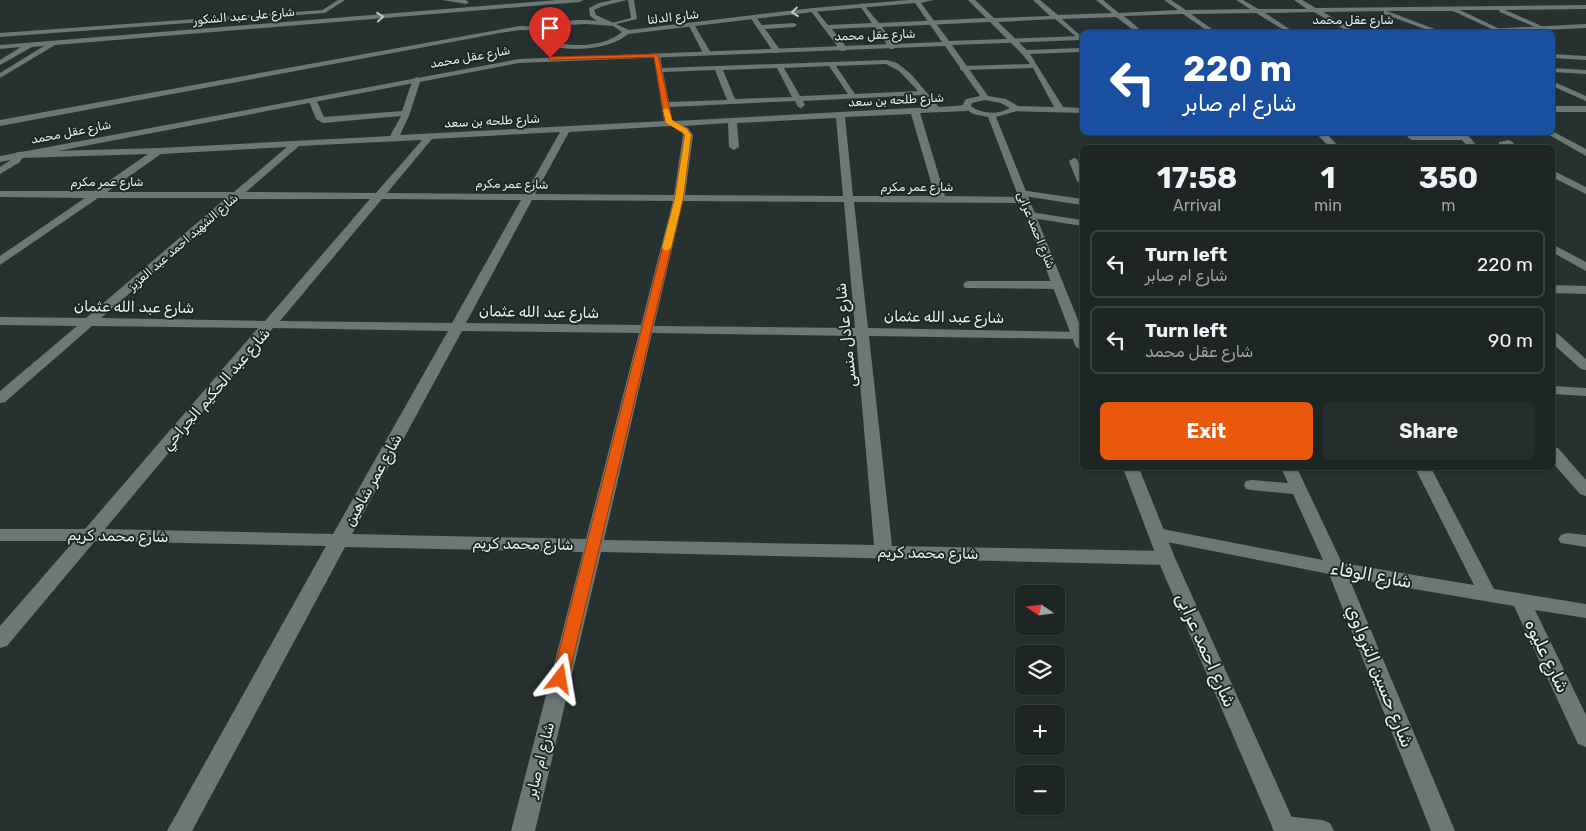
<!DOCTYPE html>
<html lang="en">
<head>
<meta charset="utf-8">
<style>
	body { margin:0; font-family:Rubik,"Noto Naskh Arabic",sans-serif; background:#252e2c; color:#f1f3f6; height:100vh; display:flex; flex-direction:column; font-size:19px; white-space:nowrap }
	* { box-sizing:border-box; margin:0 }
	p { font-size:16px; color:#a0a5a6 }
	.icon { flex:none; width:28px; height:28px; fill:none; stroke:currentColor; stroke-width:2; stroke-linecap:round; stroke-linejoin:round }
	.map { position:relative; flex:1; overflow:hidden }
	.drawer { position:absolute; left:1080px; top:145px; width:475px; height:325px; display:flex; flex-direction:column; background:#1d2624; border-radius:8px; box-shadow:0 1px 4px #0004,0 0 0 1px #3b4341 }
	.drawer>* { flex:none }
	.hud { position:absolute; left:1080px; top:30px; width:475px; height:105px; border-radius:8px; box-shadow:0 1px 4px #0004,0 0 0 1px #3b4341; background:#1a4fa0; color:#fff; overflow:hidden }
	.needle { width:32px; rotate:283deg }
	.controls { position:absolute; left:1015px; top:585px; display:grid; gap:10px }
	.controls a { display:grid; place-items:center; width:50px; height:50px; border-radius:8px; background:#1d2624; box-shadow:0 1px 4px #0004,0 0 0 1px #3b4341; font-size:25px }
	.pin { position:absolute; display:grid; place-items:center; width:42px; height:42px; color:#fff; margin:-51px -21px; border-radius:50% 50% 50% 0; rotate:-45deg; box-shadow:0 0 5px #0007 }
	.pin .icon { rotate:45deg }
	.me { position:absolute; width:55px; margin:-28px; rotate:14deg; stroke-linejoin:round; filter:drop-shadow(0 0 4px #0008) }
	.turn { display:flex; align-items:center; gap:18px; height:105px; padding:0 20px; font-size:22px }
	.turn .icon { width:65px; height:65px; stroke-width:2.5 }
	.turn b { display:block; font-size:35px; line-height:42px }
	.eta { display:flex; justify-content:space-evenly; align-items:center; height:85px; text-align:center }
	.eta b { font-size:30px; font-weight:700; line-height:35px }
	.button { display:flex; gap:10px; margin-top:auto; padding:10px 20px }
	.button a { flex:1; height:58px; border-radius:8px; background:#ea580c; color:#fff; font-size:20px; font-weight:700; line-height:58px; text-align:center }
	.button a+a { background:#252e2c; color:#f1f3f6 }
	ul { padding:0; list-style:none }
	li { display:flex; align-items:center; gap:15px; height:68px; margin:0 10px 8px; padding:0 10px; border:2px solid #3b4341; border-radius:8px }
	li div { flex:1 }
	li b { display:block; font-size:19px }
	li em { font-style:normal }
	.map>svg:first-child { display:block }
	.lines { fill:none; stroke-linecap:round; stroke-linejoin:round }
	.lane { fill:#6b7875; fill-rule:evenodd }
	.street { fill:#6b7875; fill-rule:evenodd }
	.secondary { fill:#6b7875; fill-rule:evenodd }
	.oneway { stroke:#bec7c5 }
	.route { fill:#ea580c; stroke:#983908 }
	.slow { fill:#f59e0b }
	.labels { text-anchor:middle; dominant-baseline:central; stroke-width:4; stroke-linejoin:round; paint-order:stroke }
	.far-street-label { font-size:12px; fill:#ebf2f0; stroke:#1d2826 }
	.street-label { font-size:15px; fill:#ebf2f0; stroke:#1d2826 }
	.near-street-label { font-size:18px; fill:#ebf2f0; stroke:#1d2826 }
</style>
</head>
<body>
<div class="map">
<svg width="1586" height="831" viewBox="0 0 1586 831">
	<rect width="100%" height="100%" fill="#273230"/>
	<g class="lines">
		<path class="lane" d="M442 0H465L469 2 466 4Z
			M628 0H634L637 19 612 25V23L631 18Z
			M323 10 326 12 325 13 0 37V33Z
			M520 26 548 27 551 29 548 31 520 30 500 33 0 126V120Z
			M969 281H1058L1064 285 1058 289 965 288 963 285 965 282Z"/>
		<path class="street" d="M968 0H975L994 18 1050 16 1033 0H1040L1058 15 1112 13 1096 0H1103L1119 13 1178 10 1164 0H1171L1186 10 1250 9 1236 0H1243L1258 9H1307L1294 0H1302L1316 8 1586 5V9L1505 10 1546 28 1547 29 1544 31 1500 12 1499 10H1460L1502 30V32H1498L1453 11H1387L1440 31 1441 32H1433L1384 14V11L1323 12 1356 32H1349L1314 12 1265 13 1294 32H1287L1256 13 1191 14 1216 32H1209L1183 14 1124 16 1143 32H1136L1116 17 1062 19 1082 37V39L1080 40 1055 19 998 22 1027 50 1082 48V52L1030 54 1063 107 1082 108V113L1011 111 1010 109 1014 106 1054 107 1033 68 960 70V66H963L1030 64 1022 54 990 22 882 27 897 47 893 49H890L875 27 832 29 848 49 844 51H841L810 10 815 9 828 25 872 23 859 5 862 3 879 23 986 18Z
			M751 16H755L762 25 794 23 797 25 794 27 765 29 781 51 777 53H774L750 17Z
			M690 25 695 26 711 53 710 55 703 53 689 26Z
			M653 53 660 55 662 68 887 60 897 63 911 74 939 107 967 105 971 108 967 111 920 113 945 196 1024 197 1029 200 1024 203 854 202 868 328 1082 332V338L1078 339 869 336 892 546 1166 551 1172 553 1175 558 1172 563 1166 565 601 552 535 831H511L583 552 345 547 192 831H167L326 546 95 541 7 646 0 648V626L74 541H0V529H85L258 328 92 326 5 402 0 403V391L77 326 0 325V317L86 318 226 198H98L0 265V256L85 198 0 197V191H94L148 154 22 158 20 162 0 174V167L12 159 15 153 18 152 160 148 390 136 401 116 323 123 316 119 308 99 315 97 324 117 402 111 413 79 417 77 421 79 409 116 400 135 664 121ZM886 64 899 71 918 91 855 94 836 66ZM829 66 848 94 800 96 784 68ZM777 68 792 97 735 99 723 70ZM715 70 727 100 669 102 663 72ZM922 95 931 107 675 121 672 120 670 107 795 101 798 107 801 108 805 105 803 101ZM911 114 935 196H853L845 117ZM836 118 843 196 685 195 693 135 688 128 684 126 728 123 729 147 734 150 739 147 737 123ZM672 126 682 132 683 135 674 195 535 194 569 132ZM560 132 525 194 387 193 432 139ZM422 140 376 193 246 192 299 146ZM287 147 234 192H107L161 154ZM239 199H370L265 321 101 318ZM382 199 521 200 452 323 280 321ZM532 200 673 201 641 325 466 323ZM683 201 844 202 855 328 654 326ZM273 328 448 331 333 534 105 529ZM462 331 639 333 586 539 352 534ZM652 333 856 336 874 545 604 540Z
			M1552 54 1586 56V60L1552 58Z
			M1552 68 1586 70V74L1552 72Z
			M1552 81 1586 96V101L1552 86Z
			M1552 106H1586V112H1552Z
			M1552 131 1586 149V156L1544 132H1552Z
			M1315 132H1325L1340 148H1330Z
			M1455 132H1465L1479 148H1469L1462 140H1412L1407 137 1412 134H1456Z
			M1509 140 1514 143 1512 145 1508 146V148H1499V142Z
			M1074 158 1077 159 1082 170V184L1077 181 1069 161Z
			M1552 170 1586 187V194L1552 177Z
			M1021 190 1082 199V205L1017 195 1016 193Z
			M1030 212 1082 220V226L1026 217 1025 215 1026 213Z
			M1552 244 1586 262V271L1552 252Z
			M1552 285 1586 286V294L1552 293Z
			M1552 332 1557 333 1586 359V370L1581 369 1552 343Z
			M1552 386 1586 388V396L1552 394Z
			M1552 447 1558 448 1586 480V496L1580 494 1552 462Z
			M1281 468H1297L1342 563 1474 585 1415 468H1431L1494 589 1586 604V618L1535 610 1586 715V747L1578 744 1514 606 1349 578 1455 831H1431L1329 574 1157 540 1151 538 1148 534 1151 530 1157 528 1323 560 1293 494 1252 490 1246 489 1244 485 1246 481 1252 480 1288 483Z
			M1567 533 1586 535V547L1561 543 1558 539 1561 535Z
			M1284 816 1322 820 1330 823 1334 831H1274L1272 827 1276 819Z"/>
		<path class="secondary" d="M338 0H345L325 13H321V11Z
			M557 0H583L580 2 55 45 0 78V73L44 46 32 47 0 65V60L21 47 0 49V45Z
			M613 0H627L603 6 594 10 596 15 629 30 813 8 909 0H934L921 3 949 41 1082 36V40L952 45 988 96 1006 99 1018 106 1017 111 996 117 1082 330V349L1077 348 1075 345 988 117 973 114 962 106 966 99 980 96 945 46 519 63 0 162V156L519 59 942 42 915 3 813 12 628 34C610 51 555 55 535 38L536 35C550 19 577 19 597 21L590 16 589 8 599 3ZM586 24 613 26 622 32C604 48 563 49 543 37 551 24 572 25 586 24ZM985 100 1001 103 1010 108C998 115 981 114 971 106L972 103Z
			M1586 24V28L1498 32H1464L1467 30Z
			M1270 30H1436L1439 32H1267Z
			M1123 468H1139L1175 558 1298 831H1274L1157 558Z"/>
	</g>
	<defs><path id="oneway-chevron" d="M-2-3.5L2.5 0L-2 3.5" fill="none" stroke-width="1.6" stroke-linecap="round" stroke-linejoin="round" transform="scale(1.25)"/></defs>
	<g class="oneway">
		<use href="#oneway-chevron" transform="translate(795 12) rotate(173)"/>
		<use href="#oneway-chevron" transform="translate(380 17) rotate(-4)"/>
	</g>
	<path class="route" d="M658 54 672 120 687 129 691 135 683 198 568 679 566 683 560 685 555 683 552 679 675 198 685 135 665 121 654 57 550 60 548 58 550 57Z"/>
	<path class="slow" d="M666 108 669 110 672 120 687 129 691 135 683 198 671 248 666 251 662 248 675 198 685 135 682 132 666 123 663 110Z"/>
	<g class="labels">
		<g class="far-street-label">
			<text transform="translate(244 16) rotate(-5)">شارع على عبد الشكور</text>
			<text transform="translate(673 17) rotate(-7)">شارع الدلتا</text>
			<text x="1353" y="20">شارع عقل محمد</text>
			<text transform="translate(875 35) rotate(-2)">شارع عقل محمد</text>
			<text transform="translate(470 57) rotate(-10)">شارع عقل محمد</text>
			<text transform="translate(896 100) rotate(-3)">شارع طلحه بن سعد</text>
			<text transform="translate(492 121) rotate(-3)">شارع طلحه بن سعد</text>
			<text transform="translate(71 132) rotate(-11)">شارع عقل محمد</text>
			<text x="107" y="182">شارع عمر مكرم</text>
			<text transform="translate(512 184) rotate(1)">شارع عمر مكرم</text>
			<text x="917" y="187">شارع عمر مكرم</text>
			<text transform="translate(1036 230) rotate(68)">شارع احمد عرابى</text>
			<text transform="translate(183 242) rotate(-41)">شارع الشهيد احمد عبد العزيز</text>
		</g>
		<g class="street-label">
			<text transform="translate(134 307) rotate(1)">شارع عبد الله عثمان</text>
			<text transform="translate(539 312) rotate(1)">شارع عبد الله عثمان</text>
			<text transform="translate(944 317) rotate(1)">شارع عبد الله عثمان</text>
			<text transform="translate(846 335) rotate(-96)">شارع عادل منسى</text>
			<text transform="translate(216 389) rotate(-49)">شارع عبد الحكيم الجراحي</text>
			<text transform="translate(373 480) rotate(-61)">شارع عمر شاهين</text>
			<text transform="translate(118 536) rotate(1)">شارع محمد كريم</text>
			<text transform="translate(523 544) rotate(1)">شارع محمد كريم</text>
			<text transform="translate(928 553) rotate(1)">شارع محمد كريم</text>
			<text transform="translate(540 760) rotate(-76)">شارع ام صابر</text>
		</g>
		<g class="near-street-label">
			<text transform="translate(1371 575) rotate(10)">شارع الوفاء</text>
			<text transform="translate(1206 650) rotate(66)">شارع احمد عرابى</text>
			<text transform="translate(1547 656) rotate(64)">شارع عليوه</text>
			<text transform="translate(1380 676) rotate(68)">شارع حسين الترواوي</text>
		</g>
	</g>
</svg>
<div class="controls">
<a><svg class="needle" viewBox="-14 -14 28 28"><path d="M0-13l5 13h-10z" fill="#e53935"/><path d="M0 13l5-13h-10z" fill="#a0a5a6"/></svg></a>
<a><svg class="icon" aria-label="layers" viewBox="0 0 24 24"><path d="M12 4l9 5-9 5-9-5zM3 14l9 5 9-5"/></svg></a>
<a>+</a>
<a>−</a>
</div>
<div class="pin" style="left:550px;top:58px;background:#d93025"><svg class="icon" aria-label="arrive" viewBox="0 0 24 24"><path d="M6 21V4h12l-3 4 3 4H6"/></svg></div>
<svg class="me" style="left:560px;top:679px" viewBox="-20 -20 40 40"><path d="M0-17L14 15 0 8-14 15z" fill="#ea580c" stroke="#fff" stroke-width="4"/></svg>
<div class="hud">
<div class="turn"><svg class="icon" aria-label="left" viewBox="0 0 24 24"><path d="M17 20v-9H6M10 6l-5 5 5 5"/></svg><div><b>220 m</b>شارع ام صابر</div></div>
</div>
<section class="drawer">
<div class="eta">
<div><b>17:58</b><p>Arrival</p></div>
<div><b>1</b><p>min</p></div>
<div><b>350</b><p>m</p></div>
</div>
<ul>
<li><svg class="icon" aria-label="left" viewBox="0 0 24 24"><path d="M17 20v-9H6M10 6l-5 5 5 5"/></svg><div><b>Turn left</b><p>شارع ام صابر</p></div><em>220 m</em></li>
<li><svg class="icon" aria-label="left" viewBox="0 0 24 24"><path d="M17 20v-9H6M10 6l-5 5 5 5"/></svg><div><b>Turn left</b><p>شارع عقل محمد</p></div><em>90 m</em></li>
</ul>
<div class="button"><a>Exit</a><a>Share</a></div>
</section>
</div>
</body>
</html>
